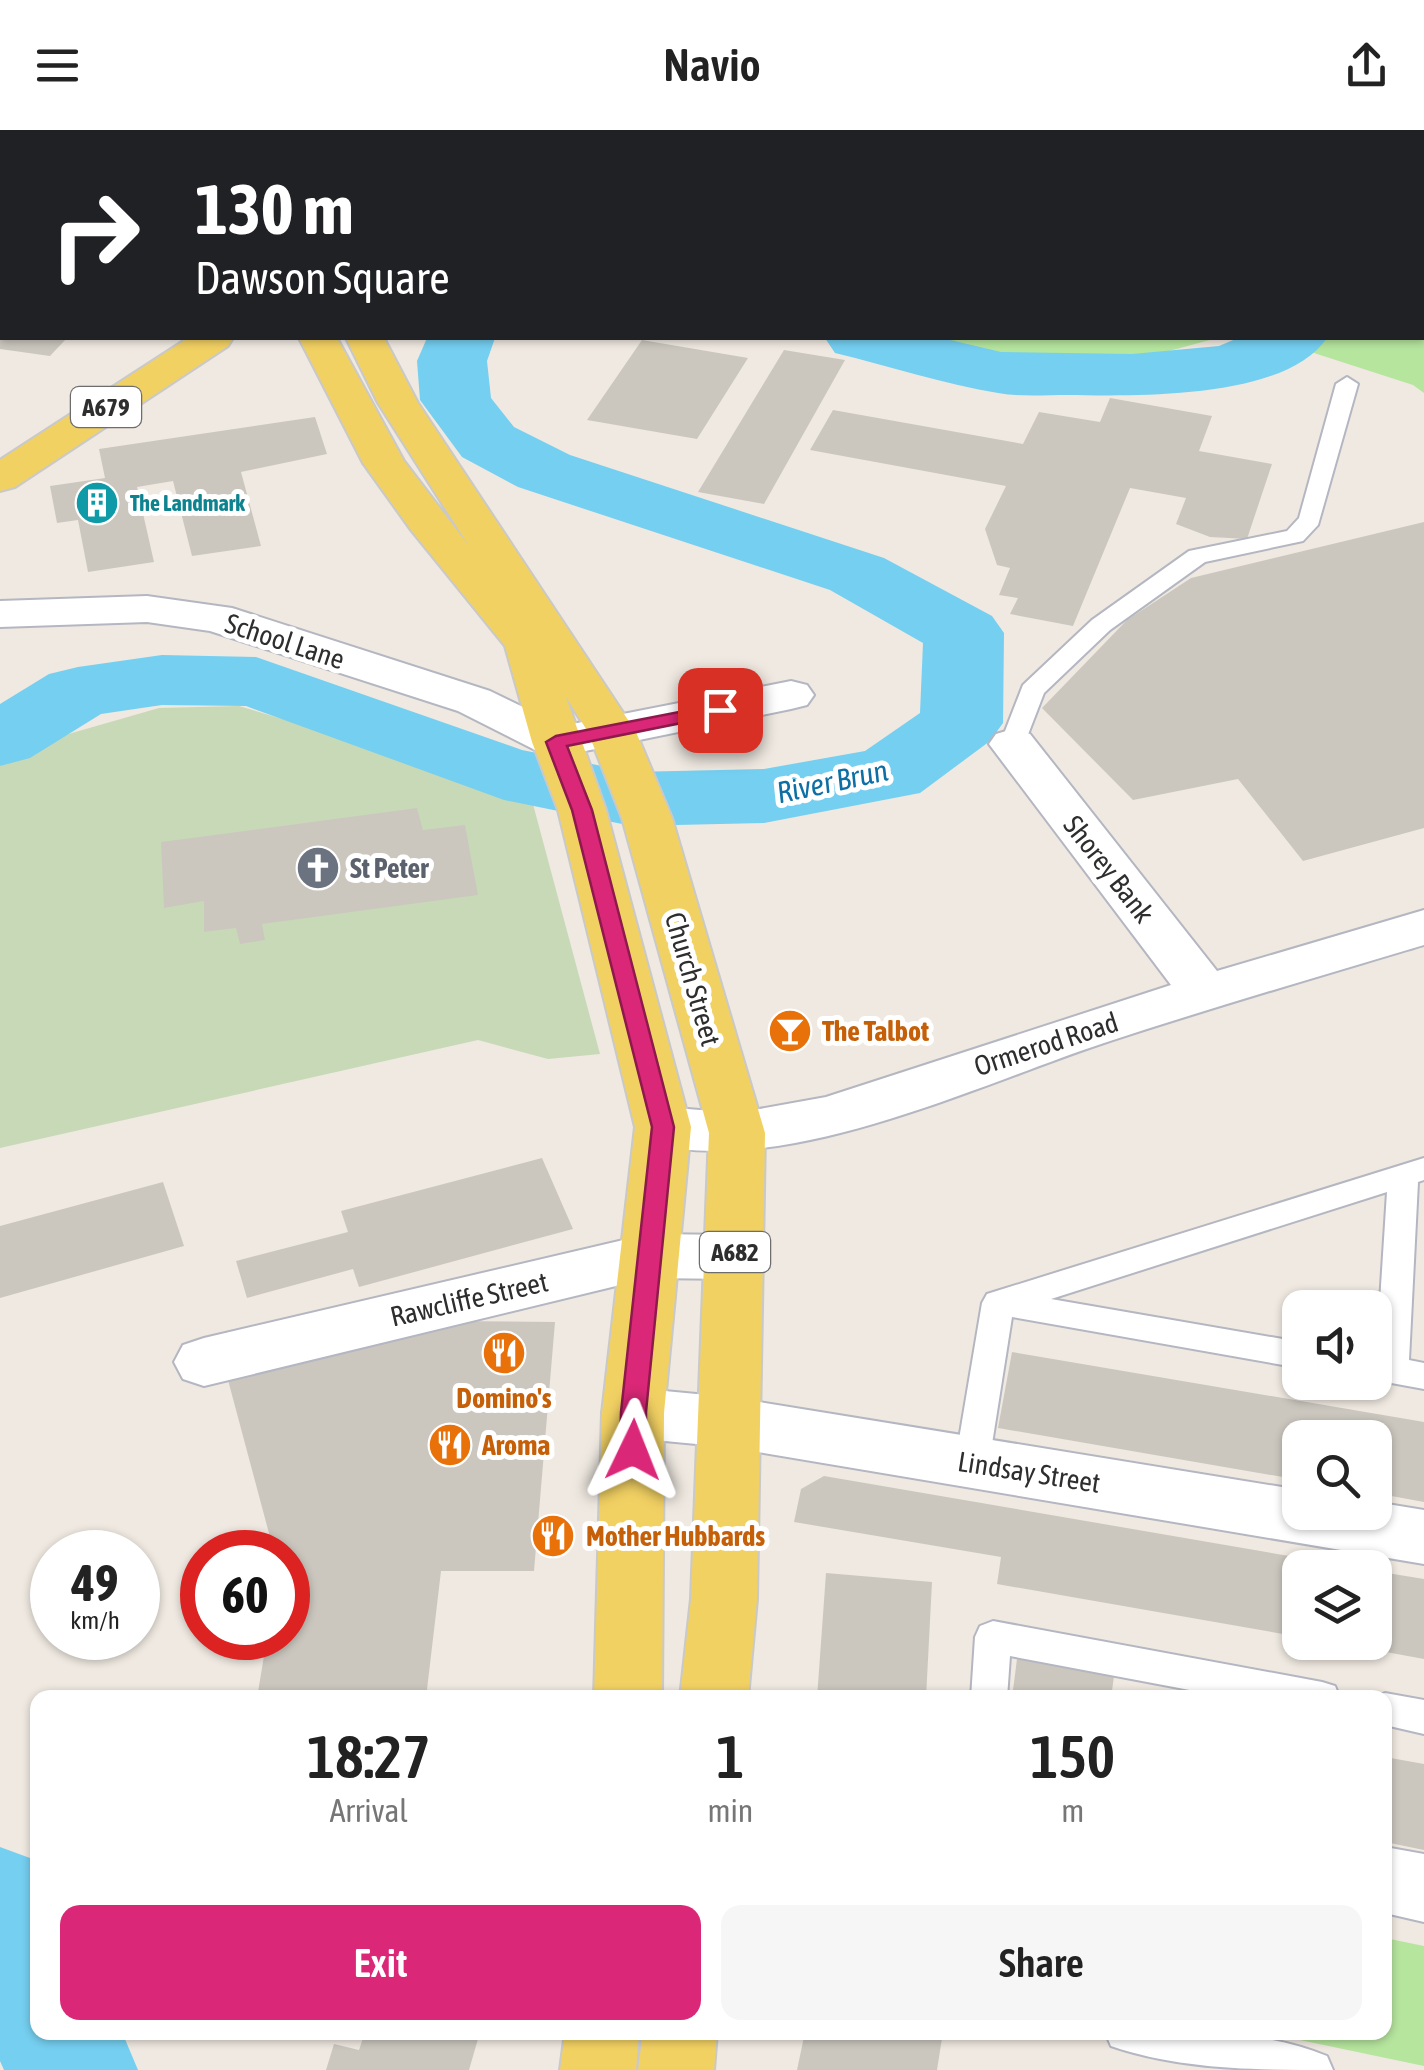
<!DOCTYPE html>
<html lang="en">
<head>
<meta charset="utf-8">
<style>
	body { margin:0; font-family:"Asap Condensed",sans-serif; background:#f6f6f6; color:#222; height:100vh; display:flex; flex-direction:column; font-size:38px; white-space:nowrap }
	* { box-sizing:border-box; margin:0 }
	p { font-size:32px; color:#767676 }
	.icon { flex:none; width:55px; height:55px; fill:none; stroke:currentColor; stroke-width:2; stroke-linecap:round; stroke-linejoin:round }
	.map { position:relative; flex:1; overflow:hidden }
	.drawer { position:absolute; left:30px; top:1560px; width:1362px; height:350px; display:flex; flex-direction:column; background:#fff; border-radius:20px; box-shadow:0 2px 8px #0004 }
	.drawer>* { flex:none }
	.guide { position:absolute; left:0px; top:0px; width:1425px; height:210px; box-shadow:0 2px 8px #0004; background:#202124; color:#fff; overflow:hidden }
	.controls { position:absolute; left:1282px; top:1160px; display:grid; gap:20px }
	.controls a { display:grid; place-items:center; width:110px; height:110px; border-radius:20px; background:#fff; box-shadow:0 2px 8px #0004; font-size:50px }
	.speed { position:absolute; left:30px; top:1400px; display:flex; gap:20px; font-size:50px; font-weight:700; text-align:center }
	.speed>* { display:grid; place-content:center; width:130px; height:130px; border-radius:50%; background:#fff; box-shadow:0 2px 8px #0004; line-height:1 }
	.speed small { font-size:25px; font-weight:400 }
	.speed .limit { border:15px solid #d22; background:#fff; color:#111 }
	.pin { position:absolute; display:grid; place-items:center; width:85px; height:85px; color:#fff; margin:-42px; border-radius:20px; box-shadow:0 5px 15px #0006 }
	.me { position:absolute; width:110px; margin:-55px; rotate:2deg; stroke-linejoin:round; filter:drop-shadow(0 0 8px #0008) }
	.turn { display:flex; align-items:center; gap:35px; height:210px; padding:0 30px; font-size:45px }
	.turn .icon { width:130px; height:130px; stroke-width:2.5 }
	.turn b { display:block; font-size:70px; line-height:85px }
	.eta { display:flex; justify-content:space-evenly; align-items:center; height:170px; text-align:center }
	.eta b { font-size:60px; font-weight:600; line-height:70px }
	.button { display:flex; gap:20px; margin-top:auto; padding:20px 30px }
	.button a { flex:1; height:115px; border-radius:20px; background:#db2777; color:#fff; font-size:40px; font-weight:600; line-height:115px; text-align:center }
	.button a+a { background:#f6f6f6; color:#222 }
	header { display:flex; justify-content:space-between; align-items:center; height:130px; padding:0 30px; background:#fff; font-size:45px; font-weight:600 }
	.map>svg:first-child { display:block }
	.green { fill:#b6e59e }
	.cemetery { fill:#c8d9b8 }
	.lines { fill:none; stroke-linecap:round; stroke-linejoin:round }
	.river { fill:#75cff0; fill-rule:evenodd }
	.building { fill:#cbc7bf }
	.service-casing { stroke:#b4b7c1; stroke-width:4 }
	.minor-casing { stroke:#b4b7c1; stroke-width:4 }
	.primary-casing { stroke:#c9c9c9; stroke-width:4 }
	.service { fill:#fff; fill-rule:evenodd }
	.minor { fill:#fff; fill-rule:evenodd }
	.primary { fill:#f2d163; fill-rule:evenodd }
	.route { fill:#db2777; stroke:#8e194d; stroke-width:2.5 }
	.labels { text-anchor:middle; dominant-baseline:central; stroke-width:10; stroke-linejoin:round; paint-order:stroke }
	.far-culture-label { font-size:22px; font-weight:bold; fill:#0d838f; stroke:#fff; text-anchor:start }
	.shield { fill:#fff; stroke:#6d6d6d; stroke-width:2.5 }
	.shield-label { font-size:25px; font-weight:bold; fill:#2e2e2e }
	.street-label { font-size:28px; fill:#2e2e2e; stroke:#fff }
	.worship-label { font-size:28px; font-weight:bold; fill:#5b616d; stroke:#fff; text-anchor:start }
	.food-label { font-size:28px; font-weight:bold; fill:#c56008; stroke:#fff; text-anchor:start }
	.water-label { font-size:30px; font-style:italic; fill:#0d6fa3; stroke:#fff }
</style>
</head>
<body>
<header><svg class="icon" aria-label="menu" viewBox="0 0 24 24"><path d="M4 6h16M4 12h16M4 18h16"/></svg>Navio<svg class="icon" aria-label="share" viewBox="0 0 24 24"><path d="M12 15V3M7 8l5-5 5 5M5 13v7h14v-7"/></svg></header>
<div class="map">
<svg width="1424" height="1940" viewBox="0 0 1424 1940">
	<rect width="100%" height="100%" fill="#efe9e1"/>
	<path class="green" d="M832 0H1424V263L1413 255 1268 208H1422V2H826Z
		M899 208H1217L1118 235 969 224Z
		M1385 1808 1424 1816V1936L1266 1903 1385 1902Z"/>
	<path class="cemetery" d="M239 576 530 663 600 924 548 929 478 910 0 1018V636L65 605 159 578Z"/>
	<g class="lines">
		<path class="river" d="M427 208H495L487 231 491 268 514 297 570 325 884 428 992 486 1004 503 1003 593 990 611 920 663 764 693 632 696 504 670 246 576 162 575 101 584 30 628 0 636V574L49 544 78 537 162 525 256 527 522 620 632 642 764 639 865 621 920 583 923 513 830 460 518 357 462 327 420 270 417 231Z
			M825 208H942L1001 222 1132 224 1219 216 1238 208H1327C1285 270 1136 266 1067 265 1045 265 1020 267 998 263 943 254 889 236 835 223Z
			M0 1717 38 1731V1902H122L138 1940H4L0 1931Z"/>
	</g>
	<path class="building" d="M0 208H67L50 226 0 219Z
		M642 210 748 228 697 309 587 290Z
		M784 220 845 230 764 374 698 362Z
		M1110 268 1212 286 1199 321 1272 334 1247 409 1210 407 1176 394 1186 368 1130 358 1073 496 1010 484 1018 468 999 465 1010 438 997 435 985 399 1006 356 810 320 833 280 1023 314 1039 282 1100 292Z
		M315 287 327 324 241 342 261 416 192 426 173 351 137 357 154 432 88 442 78 390 57 393 50 356 105 348 99 319Z
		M1424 392V698L1303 731 1238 649 1133 670 1042 578 1127 490 1191 448Z
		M417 678 423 700 465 695 478 765 262 794 265 810 240 814 236 798 204 802V771L164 778 161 712Z
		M542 1028 573 1099 359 1157 353 1139 247 1168 236 1131 348 1102 341 1081Z
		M163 1052 184 1116 0 1168V1096Z
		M445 1191 555 1192 534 1441H441L426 1568H257L267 1508H288V1422H274L228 1250Z
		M1012 1222 1424 1292V1372L1375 1363V1308H1300V1350L998 1298Z
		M824 1346 1342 1435V1438H1300V1507L997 1454 1001 1427 794 1392 801 1359Z
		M1375 1441 1424 1449V1529L1342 1514 1375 1512Z
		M826 1443 932 1452 926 1568H817Z
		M1018 1521 1115 1539 1111 1568H1012Z
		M1385 1627 1424 1634V1720L1385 1712Z
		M365 1902H480L469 1940H326L334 1914 359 1920Z
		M805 1902H943L937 1940H797Z"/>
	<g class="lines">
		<g class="service-casing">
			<path id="service" d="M1347 247 1358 254 1318 395 1303 411 1205 432 1110 500 1044 563 1022 620H1004L1000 614 1023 555 1092 490 1189 421 1287 401 1299 388 1336 254Z
				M1424 1028V1050L1418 1052 1409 1230 1424 1233V1259L1375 1250 1387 1062 1051 1169 1300 1212V1238L1012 1187 989 1333 984 1343 972 1347 960 1343 955 1333 982 1173 987 1164Z
				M993 1491 1322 1552 1335 1556 1340 1568H1232L1010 1526 1007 1568H971L975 1507 980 1496Z
				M1385 1563 1424 1570V1604L1385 1595V1568H1372Z
				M1105 1902C1179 1902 1257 1897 1327 1926L1333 1940C1258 1940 1181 1940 1111 1916Z"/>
		</g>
		<g class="minor-casing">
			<path id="minor" d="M147 466 232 478 490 561 562 596 791 551 807 555 814 565 807 575 791 579 556 627 539 622 458 581 210 501 147 492 0 497V471Z
				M1013 599 1030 604 1217 841 1424 780V815C1317 847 1210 878 1104 913 974 956 777 1052 643 1011L635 997 643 983 663 977 737 983 826 967 1171 855 989 614 996 604Z
				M649 1104 735 1105 756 1111 764 1127 756 1143 735 1149 649 1148 204 1256 183 1249 174 1232 183 1215 204 1208Z
				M633 1258 728 1267 1300 1360V1382H1375V1372L1424 1380V1434L728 1317 633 1308 611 1301 602 1283 611 1265Z
				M1385 1717 1424 1724V1792L1385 1783Z"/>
		</g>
		<g class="primary-casing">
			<path id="primary" d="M188 208H233L228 216 15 357 0 361V330Z
				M299 208H337L404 331 469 416 378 273 346 208H384L418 273 636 602 672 688 765 1003 757 1469 748 1568H680L691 1469 709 1003 622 688 588 602 566 567 606 680 691 997 664 1283 662 1568H594L602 1283 635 997 558 680 532 612 505 516 411 400 363 333Z
				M565 1902H639L636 1940H560Z
				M643 1902H717L714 1940H638Z"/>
		</g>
		<use href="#service" class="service"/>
		<use href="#minor" class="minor"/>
		<use href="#primary" class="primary"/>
	</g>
	<path class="route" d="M720 574 729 580 726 584 567 616 592 680 674 997 646 1282V1320L642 1327 633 1331 624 1327 620 1320 621 1282 652 997 572 680 546 612 556 606Z"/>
	<defs>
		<g id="building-disc" transform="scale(2.25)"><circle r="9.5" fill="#0f9aa8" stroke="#fff"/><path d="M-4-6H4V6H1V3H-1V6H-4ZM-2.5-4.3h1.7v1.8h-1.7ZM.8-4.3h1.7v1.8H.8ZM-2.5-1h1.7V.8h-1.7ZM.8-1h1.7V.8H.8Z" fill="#fff"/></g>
		<g id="church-disc" transform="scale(2.25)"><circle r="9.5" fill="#6b7280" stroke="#fff"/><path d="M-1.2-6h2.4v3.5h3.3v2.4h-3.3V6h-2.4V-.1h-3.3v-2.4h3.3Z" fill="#fff"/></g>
		<g id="bar-disc" transform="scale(2.25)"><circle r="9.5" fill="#e8710a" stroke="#fff"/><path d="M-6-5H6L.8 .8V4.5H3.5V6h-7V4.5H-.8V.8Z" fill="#fff"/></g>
		<g id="restaurant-disc" transform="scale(2.25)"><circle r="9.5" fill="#e8710a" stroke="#fff"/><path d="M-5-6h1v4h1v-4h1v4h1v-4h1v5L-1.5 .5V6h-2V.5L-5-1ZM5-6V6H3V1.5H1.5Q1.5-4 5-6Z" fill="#fff"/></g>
	</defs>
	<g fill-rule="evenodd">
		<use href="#building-disc" x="97" y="373"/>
		<use href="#church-disc" x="318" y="738"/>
		<use href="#bar-disc" x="790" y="901"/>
		<use href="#restaurant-disc" x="504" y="1223"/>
		<use href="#restaurant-disc" x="450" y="1315"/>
		<use href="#restaurant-disc" x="553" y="1406"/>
	</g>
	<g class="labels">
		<g class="far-culture-label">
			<text x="130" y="373">The Landmark</text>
		</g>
		<g class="shield">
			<rect x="71" y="257" width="70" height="40" rx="8"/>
			<rect x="700" y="1102" width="70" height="40" rx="8"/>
		</g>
		<g class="shield-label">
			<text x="106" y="277">A679</text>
			<text x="735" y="1122">A682</text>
		</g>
		<g class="street-label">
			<text transform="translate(285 511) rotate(18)">School Lane</text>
			<text transform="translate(1109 739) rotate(52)">Shorey Bank</text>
			<text transform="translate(693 849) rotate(74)">Church Street</text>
			<text transform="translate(1046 914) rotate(-18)">Ormerod Road</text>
			<text transform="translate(469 1169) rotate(-13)">Rawcliffe Street</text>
			<text transform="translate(1029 1342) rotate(9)">Lindsay Street</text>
		</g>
		<g class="worship-label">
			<text x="350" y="738">St Peter</text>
		</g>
		<g class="food-label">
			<text x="822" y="901">The Talbot</text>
			<text x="504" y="1268" text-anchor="middle">Domino's</text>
			<text x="482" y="1315">Aroma</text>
			<text x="586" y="1406">Mother Hubbards</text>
		</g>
		<g class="water-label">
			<text transform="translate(832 651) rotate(-12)">River Brun</text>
		</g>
	</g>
</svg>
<div class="controls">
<a><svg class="icon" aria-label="sound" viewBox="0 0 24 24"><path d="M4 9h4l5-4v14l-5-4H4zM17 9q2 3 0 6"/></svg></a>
<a><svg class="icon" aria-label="search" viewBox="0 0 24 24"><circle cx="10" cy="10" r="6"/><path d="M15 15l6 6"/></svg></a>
<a><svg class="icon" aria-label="layers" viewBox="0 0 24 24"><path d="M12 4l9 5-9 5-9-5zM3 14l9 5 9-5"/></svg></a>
</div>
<div class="speed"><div>49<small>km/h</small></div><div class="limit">60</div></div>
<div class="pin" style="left:720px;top:580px;background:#d93025"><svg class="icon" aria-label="arrive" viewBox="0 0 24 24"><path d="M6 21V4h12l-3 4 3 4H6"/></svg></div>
<svg class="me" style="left:633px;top:1320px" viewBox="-20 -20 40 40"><path d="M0-17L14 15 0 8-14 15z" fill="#db2777" stroke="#fff" stroke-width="4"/></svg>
<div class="guide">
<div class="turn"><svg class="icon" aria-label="right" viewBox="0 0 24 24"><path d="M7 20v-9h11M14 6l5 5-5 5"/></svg><div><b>130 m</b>Dawson Square</div></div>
</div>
<section class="drawer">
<div class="eta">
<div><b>18:27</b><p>Arrival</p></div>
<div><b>1</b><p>min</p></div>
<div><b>150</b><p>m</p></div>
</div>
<div class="button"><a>Exit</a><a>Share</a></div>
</section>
</div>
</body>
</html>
